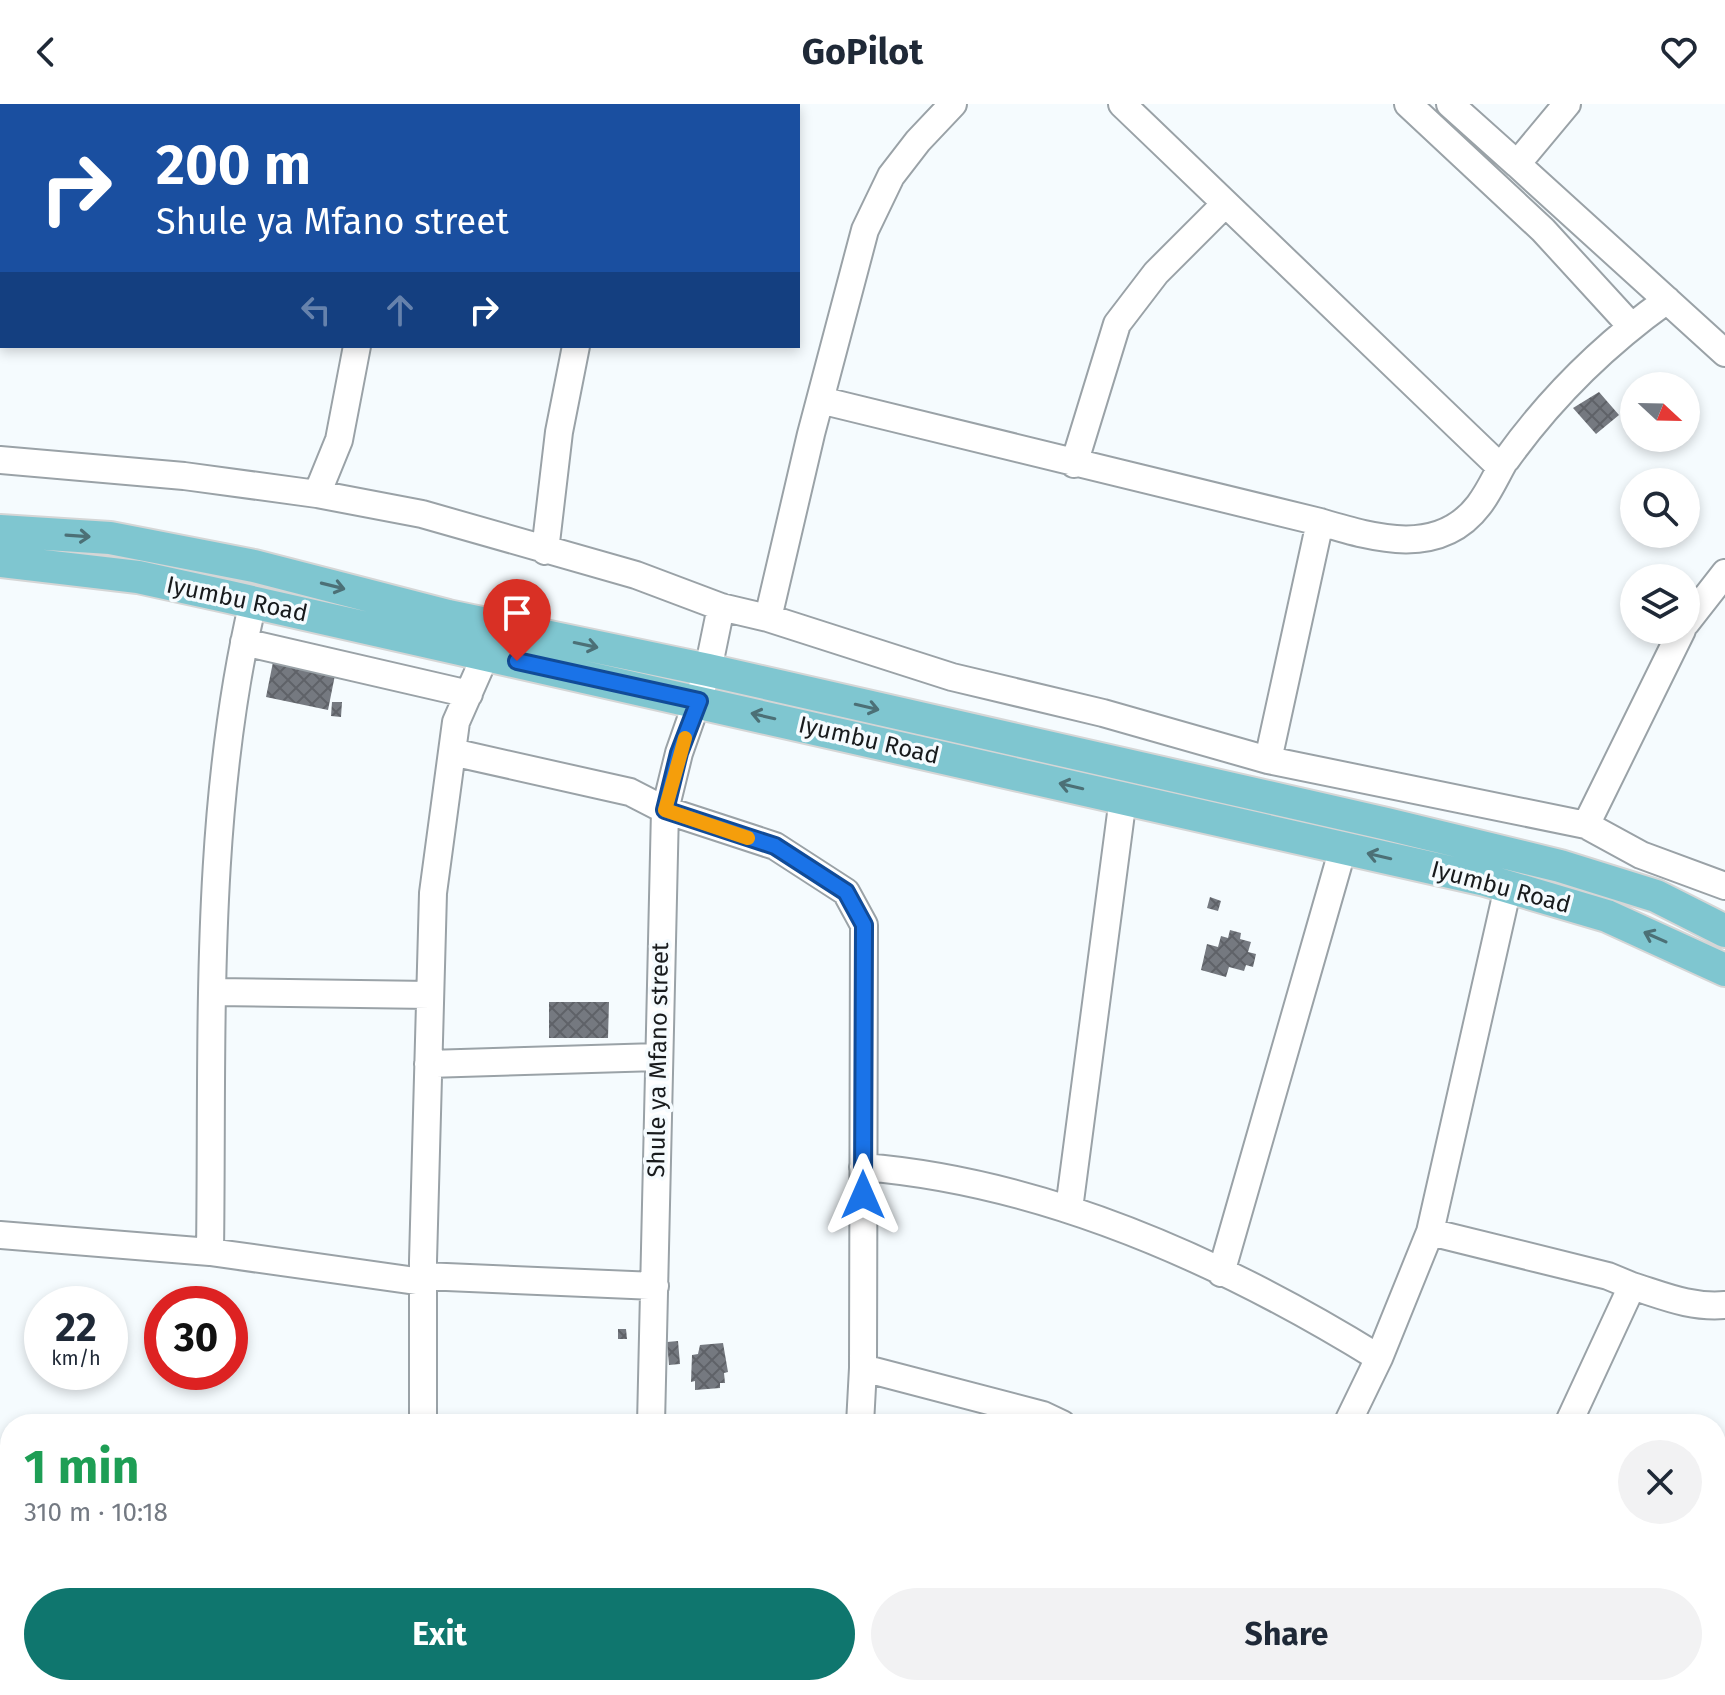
<!DOCTYPE html>
<html lang="en">
<head>
<meta charset="utf-8">
<style>
	body { margin:0; font-family:"Fira Sans",sans-serif; background:#f2f2f3; color:#1f2937; height:100vh; display:flex; flex-direction:column; font-size:30px; white-space:nowrap }
	* { box-sizing:border-box; margin:0 }
	p { font-size:26px; color:#747a83 }
	.icon { flex:none; width:44px; height:44px; fill:none; stroke:currentColor; stroke-width:2; stroke-linecap:round; stroke-linejoin:round }
	.map { position:relative; flex:1; overflow:hidden }
	.sheet { position:absolute; left:0px; top:1310px; width:1726px; height:282px; display:flex; flex-direction:column; background:#fff; border-radius:32px 32px 0 0; box-shadow:0 4px 12px #0003 }
	.sheet>* { flex:none }
	.banner { position:absolute; left:0px; top:0px; width:800px; height:244px; box-shadow:0 4px 12px #0003; background:#1a4fa0; color:#fff; overflow:hidden }
	.needle { width:52px; rotate:112deg }
	.controls { position:absolute; left:1620px; top:268px; display:grid; gap:16px }
	.controls a { display:grid; place-items:center; width:80px; height:80px; border-radius:50%; background:#fff; box-shadow:0 4px 12px #0003; font-size:40px }
	.speed { position:absolute; left:24px; top:1182px; display:flex; gap:16px; font-size:40px; font-weight:700; text-align:center }
	.speed>* { display:grid; place-content:center; width:104px; height:104px; border-radius:50%; background:#fff; box-shadow:0 4px 12px #0003; line-height:1 }
	.speed small { font-size:20px; font-weight:400 }
	.speed .limit { border:12px solid #d22; background:#fff; color:#111 }
	.pin { position:absolute; display:grid; place-items:center; width:68px; height:68px; color:#fff; margin:-82px -34px; border-radius:50% 50% 50% 0; rotate:-45deg; box-shadow:0 0 8px #0007 }
	.pin .icon { rotate:45deg }
	.me { position:absolute; width:88px; margin:-44px; rotate:0deg; stroke-linejoin:round; filter:drop-shadow(0 0 6px #0008) }
	.turn { display:flex; align-items:center; gap:28px; height:168px; padding:0 24px; font-size:36px }
	.turn .icon { width:104px; height:104px; stroke-width:2.5 }
	.turn b { display:block; font-size:56px; line-height:68px }
	.lanes { display:flex; align-items:center; height:76px; padding:0 24px; background:#0003; justify-content:center; gap:40px; direction:ltr }
	.lanes .off { opacity:.35 }
	.round { display:grid; place-items:center; flex:none; width:84px; height:84px; border-radius:42px; background:#f2f2f3 }
	.summary { display:flex; align-items:center; justify-content:space-between; height:136px; padding:0 24px }
	h1 { font-size:48px; font-weight:700; line-height:60px; color:#1e9e55 }
	.primary-button { display:flex; gap:16px; margin-top:auto; padding:16px 24px }
	.primary-button a { flex:1; height:92px; border-radius:48px; background:#0f766e; color:#fff; font-size:32px; font-weight:700; line-height:92px; text-align:center }
	.primary-button a+a { background:#f2f2f3; color:#1f2937 }
	header { display:flex; justify-content:space-between; align-items:center; height:104px; padding:0 24px; background:#fff; font-size:36px; font-weight:700 }
	.map>svg:first-child { display:block }
	.building { fill:url(#building-cross-hatch) }
	.lines { fill:none; stroke-linecap:round; stroke-linejoin:round }
	.minor-casing { stroke:#9aa2a7; stroke-width:30 }
	.major-casing { stroke:#d5d6d6; stroke-width:36 }
	.minor { stroke:#fff; stroke-width:26 }
	.major { stroke:#7fc6d0; stroke-width:32 }
	.oneway { stroke:#4c7076 }
	.route-casing { stroke:#114b97; stroke-width:20 }
	.route { stroke:#1a73e8; stroke-width:14 }
	.slow { stroke:#f59e0b; stroke-width:14 }
	.labels { text-anchor:middle; dominant-baseline:central; stroke-width:7; stroke-linejoin:round; paint-order:stroke }
	.street-label { font-size:24px; fill:#181b1d; stroke:#f5fbfe }
</style>
</head>
<body>
<header><svg class="icon" aria-label="back" viewBox="0 0 24 24"><path d="M15 5l-7 7 7 7"/></svg>GoPilot<svg class="icon" aria-label="heart" viewBox="0 0 24 24"><path d="M12 20l-8-8c-3-5 5-10 8-4 3-6 11-1 8 4z"/></svg></header>
<div class="map">
<svg width="1725" height="1591" viewBox="0 0 1725 1591">
	<defs>
		<pattern id="building-cross-hatch" width="8" height="8" patternUnits="userSpaceOnUse" patternTransform="scale(2)"><rect width="8" height="8" fill="#757980"/><path d="M0 0l8 8M0 8l8-8" fill="none" stroke="#5f6268"/></pattern>
	</defs>
	<rect width="100%" height="100%" fill="#f5fbfe"/>
	<path class="building" d="M1599 288 1619 311 1596 330 1573 304Z
		M274 553 336 566 328 606 266 593Z
		M332 598H342L341 613 331 612Z
		M1210 793 1221 797 1218 807 1207 804Z
		M1230 826 1241 829 1240 835 1251 838 1248 848 1256 850 1253 863 1246 861 1244 867 1229 863 1226 873 1201 866 1207 840 1218 843 1221 832 1228 834Z
		M549 898H609L608 934H549Z
		M618 1225H626L627 1235H618Z
		M678 1237 680 1260 669 1261 667 1238Z
		M723 1239 728 1268 724 1269 725 1279H720V1284L695 1286V1277L691 1278 692 1251 698 1250 700 1241Z
		M0 1530 10 1531 5 1572 0 1571Z"/>
	<g class="lines">
		<g class="minor-casing">
			<path id="minor" d="M1122 0 1496 359 1506 356C1551 293 1604 241 1667 196
				M1408 0 1543 126 1631 222
				M1450 0 1517 60 1567 0
				M424 2V0
				M633 2 634 0
				M1517 60 1725 249
				M0 147H2
				M820 296 1320 418 1268 656
				M0 356 184 372 317 390 422 410 636 471 721 503 768 514 952 573 1103 609 1268 656 1586 721 1682 526
				M1074 360 1117 220 1156 169 1225 100
				M317 390 339 336 357 242
				M1320 418C1374 434 1439 454 1479 401 1489 388 1496 372 1504 358
				M545 447 559 328 576 242
				M768 514 811 330 865 126 891 72 918 37 953 0
				M1686 519 1725 469
				M244 538 469 590
				M452 648 630 688 665 706 775 742 846 788 864 821 863 1264 860 1320
				M1586 721 1641 751 1725 782
				M213 888 430 891
				M428 960 658 953
				M863 1063C1047 1078 1224 1158 1379 1254L1347 1320
				M1069 1105 1123 694
				M1430 1128 1608 1172 1632 1182 1568 1320
				M0 1131 210 1148 423 1178
				M210 1148C213 932 203 710 253 498
				M1221 1169 1343 744
				M423 1172 655 1182
				M1632 1182C1664 1192 1691 1204 1725 1201
				M1379 1254 1430 1128 1508 783
				M863 1264 1043 1311 1062 1320
				M423 1320V1157L433 789 456 618 486 550
				M651 1320 665 706 679 649 708 566 721 503
				M0 1379H10
				M427 1582V1591
				M1102 1582 1117 1591
				M1443 1582 1450 1591
				M1711 1582 1718 1591
				M637 1591V1582
				M1391 1591 1400 1582"/>
		</g>
		<g class="major-casing">
			<path id="major" d="M0 427 110 434 254 462 448 512 708 566 1387 720 1560 762 1656 792 1725 827
				M0 457 138 473 225 492 1485 776 1607 812 1725 866"/>
		</g>
		<use href="#minor" class="minor"/>
		<use href="#major" class="major"/>
	</g>
	<defs><path id="oneway-shaft" d="M-6 0H5M1.5-3L5.5 0L1.5 3" fill="none" stroke-width="1.6" stroke-linecap="round" stroke-linejoin="round" transform="scale(2)"/></defs>
	<g class="oneway">
		<use href="#oneway-shaft" transform="translate(78 432) rotate(4)"/>
		<use href="#oneway-shaft" transform="translate(333 482) rotate(14)"/>
		<use href="#oneway-shaft" transform="translate(586 541) rotate(12)"/>
		<use href="#oneway-shaft" transform="translate(867 603) rotate(13)"/>
		<use href="#oneway-shaft" transform="translate(763 612) rotate(-167)"/>
		<use href="#oneway-shaft" transform="translate(1071 682) rotate(-167)"/>
		<use href="#oneway-shaft" transform="translate(1379 752) rotate(-167)"/>
		<use href="#oneway-shaft" transform="translate(1655 833) rotate(-156)"/>
	</g>
	<g class="lines">
		<g class="route-casing">
			<path id="route" d="M517 557 699 597 679 649 665 706 775 742 846 788 864 821 863 1091"/>
		</g>
		<use href="#route" class="route"/>
		<path class="slow" d="M685 634 665 706 748 734"/>
	</g>
	<g class="labels">
		<g class="street-label">
			<text transform="translate(237 495) rotate(12)">Iyumbu Road</text>
			<text transform="translate(869 636) rotate(13)">Iyumbu Road</text>
			<text transform="translate(1501 783) rotate(15)">Iyumbu Road</text>
			<text transform="translate(658 956) rotate(-89)">Shule ya Mfano street</text>
		</g>
	</g>
</svg>
<div class="controls">
<a><svg class="needle" viewBox="-14 -14 28 28"><path d="M0-13l5 13h-10z" fill="#e53935"/><path d="M0 13l5-13h-10z" fill="#747a83"/></svg></a>
<a><svg class="icon" aria-label="search" viewBox="0 0 24 24"><circle cx="10" cy="10" r="6"/><path d="M15 15l6 6"/></svg></a>
<a><svg class="icon" aria-label="layers" viewBox="0 0 24 24"><path d="M12 4l9 5-9 5-9-5zM3 14l9 5 9-5"/></svg></a>
</div>
<div class="speed"><div>22<small>km/h</small></div><div class="limit">30</div></div>
<div class="pin" style="left:517px;top:557px;background:#d93025"><svg class="icon" aria-label="arrive" viewBox="0 0 24 24"><path d="M6 21V4h12l-3 4 3 4H6"/></svg></div>
<svg class="me" style="left:863px;top:1091px" viewBox="-20 -20 40 40"><path d="M0-17L14 15 0 8-14 15z" fill="#1a73e8" stroke="#fff" stroke-width="4"/></svg>
<div class="banner">
<div class="turn"><svg class="icon" aria-label="right" viewBox="0 0 24 24"><path d="M7 20v-9h11M14 6l5 5-5 5"/></svg><div><b>200 m</b>Shule ya Mfano street</div></div>
<div class="lanes"><svg class="icon off" aria-label="left" viewBox="0 0 24 24"><path d="M17 20v-9H6M10 6l-5 5 5 5"/></svg><svg class="icon off" aria-label="ahead" viewBox="0 0 24 24"><path d="M12 20V5M6 11l6-6 6 6"/></svg><svg class="icon" aria-label="right" viewBox="0 0 24 24"><path d="M7 20v-9h11M14 6l5 5-5 5"/></svg></div>
</div>
<section class="sheet">
<div class="summary"><div><h1>1 min</h1><p>310 m · 10:18</p></div><a class="round"><svg class="icon" aria-label="close" viewBox="0 0 24 24"><path d="M6 6l12 12M18 6L6 18"/></svg></a></div>
<div class="primary-button"><a>Exit</a><a>Share</a></div>
</section>
</div>
</body>
</html>
